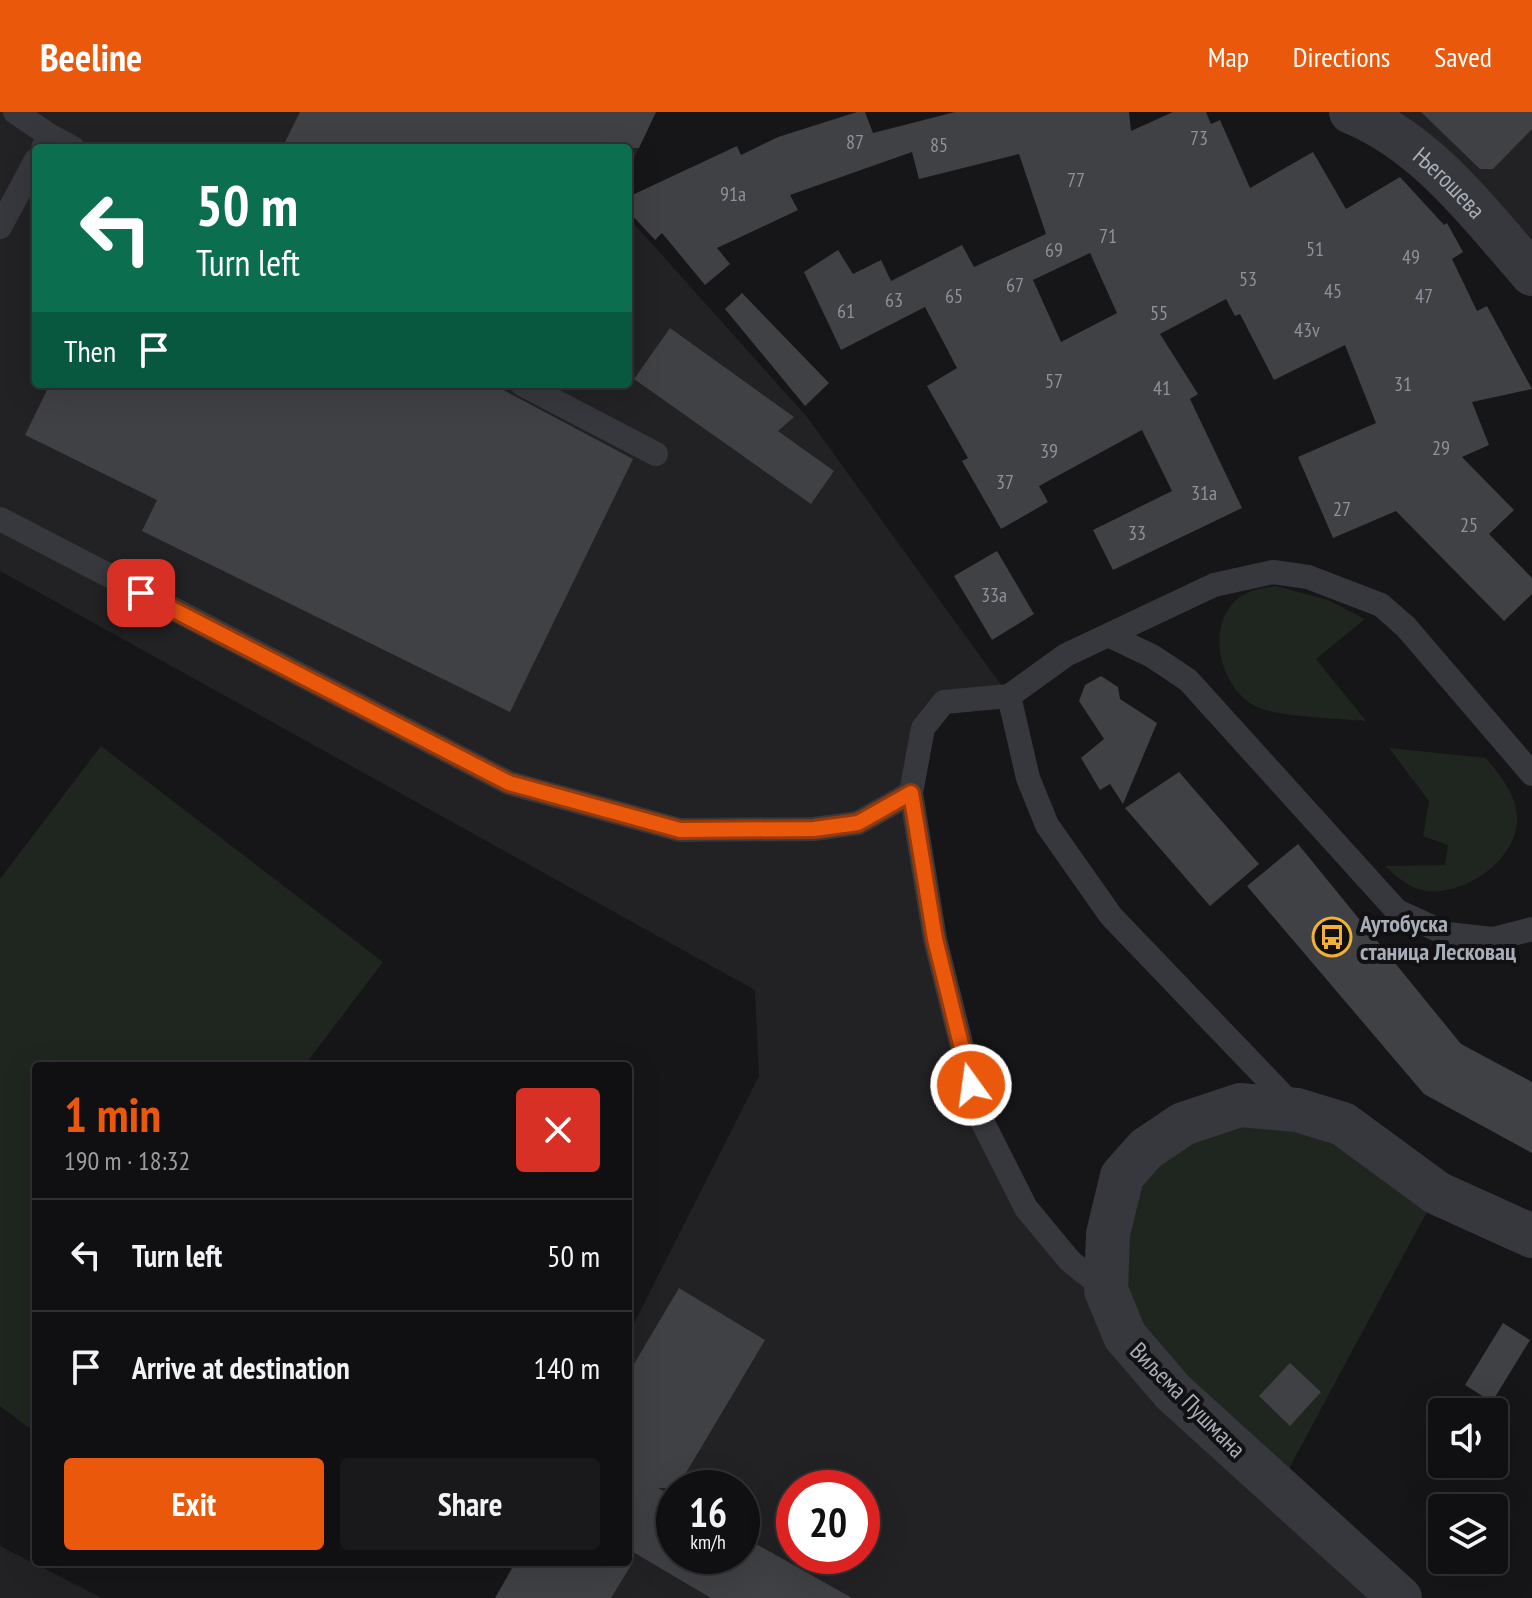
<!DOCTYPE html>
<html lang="en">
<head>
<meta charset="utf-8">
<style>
	body { margin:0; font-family:"PT Sans Narrow",sans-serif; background:#19191b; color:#f1f3f6; height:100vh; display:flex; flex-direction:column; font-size:30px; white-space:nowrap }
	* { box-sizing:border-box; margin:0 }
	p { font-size:26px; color:#9c9d9f }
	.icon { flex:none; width:44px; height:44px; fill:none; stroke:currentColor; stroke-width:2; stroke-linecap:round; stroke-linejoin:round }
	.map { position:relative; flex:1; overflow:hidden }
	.details { position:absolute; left:32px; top:950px; width:600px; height:504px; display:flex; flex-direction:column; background:#101012; border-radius:8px; box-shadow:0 8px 32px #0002,0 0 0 2px #303032 }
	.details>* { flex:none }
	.top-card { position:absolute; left:32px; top:32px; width:600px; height:244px; border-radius:8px; box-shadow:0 8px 32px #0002,0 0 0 2px #303032; background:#0b6e4f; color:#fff; overflow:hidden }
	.tools { position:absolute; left:1428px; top:1286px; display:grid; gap:16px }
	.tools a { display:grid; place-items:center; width:80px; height:80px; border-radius:8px; background:#101012; box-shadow:0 8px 32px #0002,0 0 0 2px #303032; font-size:40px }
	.speed { position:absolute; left:656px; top:1358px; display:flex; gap:16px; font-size:40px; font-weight:700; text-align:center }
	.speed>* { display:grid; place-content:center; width:104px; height:104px; border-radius:50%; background:#101012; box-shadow:0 8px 32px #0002,0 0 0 2px #303032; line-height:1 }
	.speed small { font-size:20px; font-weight:400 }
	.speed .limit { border:12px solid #d22; background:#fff; color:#111 }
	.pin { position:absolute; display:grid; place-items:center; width:68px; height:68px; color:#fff; margin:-34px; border-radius:16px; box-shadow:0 4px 12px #0006 }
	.me { position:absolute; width:88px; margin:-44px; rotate:346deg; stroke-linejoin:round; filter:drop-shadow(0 0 6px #0008) }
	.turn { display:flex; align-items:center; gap:28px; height:168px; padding:0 32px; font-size:36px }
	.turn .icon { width:104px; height:104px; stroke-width:2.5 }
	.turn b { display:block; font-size:56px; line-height:68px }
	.then { display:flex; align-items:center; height:76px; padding:0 32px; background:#0003; gap:16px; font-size:30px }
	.round { display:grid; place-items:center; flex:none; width:84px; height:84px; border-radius:8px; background:#19191b }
	.headline { display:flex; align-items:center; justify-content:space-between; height:136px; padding:0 32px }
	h1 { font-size:48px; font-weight:800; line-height:60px; color:#ea580c }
	.action { display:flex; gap:16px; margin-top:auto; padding:16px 32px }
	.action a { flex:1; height:92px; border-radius:8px; background:#ea580c; color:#fff; font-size:32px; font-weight:800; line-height:92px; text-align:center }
	.action a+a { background:#19191b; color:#f1f3f6 }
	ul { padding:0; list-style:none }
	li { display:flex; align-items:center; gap:24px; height:112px; padding:0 32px; border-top:2px solid #303032 }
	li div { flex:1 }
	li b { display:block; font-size:30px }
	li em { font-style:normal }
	header { display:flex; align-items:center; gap:48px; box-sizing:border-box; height:112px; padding:0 40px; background:#ea580c; color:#fff }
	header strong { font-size:38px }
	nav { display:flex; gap:44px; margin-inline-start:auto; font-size:28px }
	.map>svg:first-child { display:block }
	.built { fill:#222225; fill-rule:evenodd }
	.green { fill:#1e261f }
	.building { fill:#404145; fill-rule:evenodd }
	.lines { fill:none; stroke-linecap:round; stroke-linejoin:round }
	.service { stroke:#37383d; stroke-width:24 }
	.tertiary { stroke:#37383d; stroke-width:44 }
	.route-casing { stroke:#983908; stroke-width:20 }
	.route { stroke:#ea580c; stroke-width:14 }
	.labels { text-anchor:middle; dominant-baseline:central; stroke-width:8; stroke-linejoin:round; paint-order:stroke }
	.number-label { font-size:20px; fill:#8e929b }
	.street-label { font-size:24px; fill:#a8adb8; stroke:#111113 }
	.poi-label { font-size:24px; font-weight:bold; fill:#a8adb8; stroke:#111113; text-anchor:start }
</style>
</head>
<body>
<header>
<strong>Beeline</strong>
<nav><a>Map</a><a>Directions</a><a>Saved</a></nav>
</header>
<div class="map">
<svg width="1532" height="1486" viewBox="0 0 1532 1486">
	<rect width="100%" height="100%" fill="#161618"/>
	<path class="built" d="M0 0H656L628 59V36H36V272H628V105L807 305 1009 584 944 591 911 681 979 1003 1026 1096 1400 1486H496L514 1450H628V1223L759 964 755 878 0 459ZM674 1376H742V1444H674ZM794 1376H862V1444H794Z
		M1351 0H1532V162Z
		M0 1434 102 1486H0Z"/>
	<path class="green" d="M1276 474 1328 488 1365 507 1316 547 1366 609C1338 606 1287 605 1262 597 1220 583 1202 511 1241 484 1251 477 1264 476 1276 474Z
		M101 634 383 850 304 954H36V1307L29 1316 0 1294V767Z
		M1389 636 1486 646C1499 662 1516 682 1517 704 1519 747 1466 784 1426 779 1409 776 1397 765 1385 754L1445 753 1448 733 1423 724 1429 689Z
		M1297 998 1437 1081 1278 1377 1144 1247 1108 1122 1146 1037Z"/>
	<path class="building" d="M300 0H656L639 36H282Z
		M857 0H865L873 21 955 0H1129L1131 19 1173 0H1206L1211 12 1220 8 1250 76 1313 40 1346 97 1400 65 1444 113 1447 111 1463 140 1452 147 1477 199 1487 194 1532 277 1472 290 1489 333 1462 345 1514 398 1489 422 1532 466V482L1504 509 1396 399 1333 426 1298 345 1376 311 1345 233 1274 268 1240 202 1235 204 1226 187 1160 222 1198 282 1190 287 1242 396 1113 458 1093 418 1172 379 1142 318 1039 374 1048 390 1001 417 962 349 968 346 927 274 957 256 925 195 841 238 804 160 838 138 853 162 881 148 891 169 962 133 974 155 1046 122 1019 42 919 67 912 40 790 83 798 98 717 136 730 152 705 173 662 121 655 128 628 99V85L737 34 741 43 778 25ZM1090 141 1117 201 1061 230 1033 168Z
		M1421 0H1532V17L1493 57H1480Z
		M742 181 829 271 805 294 725 197Z
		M670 216 794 305 778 319 834 359 811 392 634 267Z
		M50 272H492L633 347 510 600 142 419 157 388 25 323Z
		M997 439 1034 502 992 528 954 464Z
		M1101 564 1118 575 1120 587 1157 611 1123 692 1110 672 1100 678 1081 646 1104 627 1079 589 1085 573Z
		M1179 660 1259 752 1210 794 1125 696Z
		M1298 732 1461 932 1532 970V1041L1424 982 1247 774Z
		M679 1176 765 1228 677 1376H658L674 1385V1444H742V1424L852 1486H711L628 1437V1262Z
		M1503 1211 1530 1228 1492 1290 1465 1273Z
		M1290 1251 1321 1280 1290 1314 1259 1284Z
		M516 1450H633L611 1486H495Z"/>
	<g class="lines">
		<path class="service" d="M15 0 49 23
			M43 36 49 23 73 36
			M0 115 36 48
			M522 272 656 342
			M0 407 509 671 680 718 814 717 858 711 911 681
			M1110 524 1152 544 1188 568 1397 799 1447 822 1493 827 1532 817
			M1009 584 1028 666 1047 713 1111 804 1296 997
			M1106 1178 1070 1149 1026 1096 979 1003 935 827 911 681 923 616 944 590 1009 584 1066 543 1214 473 1273 460 1308 465 1381 493 1406 515 1532 662"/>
		<g class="tertiary">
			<path id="s1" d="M1351 0C1427 31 1480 102 1532 162"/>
			<path d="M1400 1486 1173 1280 1125 1224 1106 1178 1108 1122 1122 1064 1146 1037 1183 1012 1240 993 1297 998 1343 1012 1437 1081 1532 1124"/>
		</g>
	</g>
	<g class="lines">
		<g class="route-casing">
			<path id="route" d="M141 481 509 671 680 718 814 717 858 711 911 681 935 827 971 973"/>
		</g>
		<use href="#route" class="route"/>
	</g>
	<defs>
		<g id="bus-ring" transform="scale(2)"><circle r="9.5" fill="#111113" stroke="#f2b134" stroke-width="1.5"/><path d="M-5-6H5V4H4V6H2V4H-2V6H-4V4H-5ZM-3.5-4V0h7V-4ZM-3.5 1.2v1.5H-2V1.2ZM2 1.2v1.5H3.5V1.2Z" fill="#f2b134"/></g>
	</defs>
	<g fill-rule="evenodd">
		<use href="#bus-ring" x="1332" y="825"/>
	</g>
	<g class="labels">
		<g class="number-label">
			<text x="1199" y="26">73</text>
			<text x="855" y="30">87</text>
			<text x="939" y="33">85</text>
			<text x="1076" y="68">77</text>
			<text x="733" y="82">91a</text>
			<text x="1108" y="124">71</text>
			<text x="1315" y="137">51</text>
			<text x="1054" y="138">69</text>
			<text x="1411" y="145">49</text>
			<text x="1248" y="167">53</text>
			<text x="1015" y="173">67</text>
			<text x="1333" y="179">45</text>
			<text x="954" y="184">65</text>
			<text x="1424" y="184">47</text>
			<text x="894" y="188">63</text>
			<text x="846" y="199">61</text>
			<text x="1159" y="201">55</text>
			<text x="1307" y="218">43v</text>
			<text x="1054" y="269">57</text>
			<text x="1403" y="272">31</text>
			<text x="1162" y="276">41</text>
			<text x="1441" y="336">29</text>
			<text x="1049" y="339">39</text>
			<text x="1005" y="370">37</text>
			<text x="1204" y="381">31a</text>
			<text x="1342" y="397">27</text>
			<text x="1469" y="413">25</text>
			<text x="1137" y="421">33</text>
			<text x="994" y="483">33a</text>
		</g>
		<g class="street-label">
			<text stroke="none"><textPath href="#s1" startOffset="122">Његошева</textPath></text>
			<text transform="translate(1188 1288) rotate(45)">Виљема Пушмана</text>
		</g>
		<g class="poi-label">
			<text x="1360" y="811">Аутобуска<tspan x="1360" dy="28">станица Лесковац</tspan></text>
		</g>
	</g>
</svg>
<div class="tools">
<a><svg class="icon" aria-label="sound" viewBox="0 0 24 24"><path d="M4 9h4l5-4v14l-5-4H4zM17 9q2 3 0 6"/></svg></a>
<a><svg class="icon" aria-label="layers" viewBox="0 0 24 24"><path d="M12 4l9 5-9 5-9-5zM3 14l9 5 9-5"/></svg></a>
</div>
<div class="speed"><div>16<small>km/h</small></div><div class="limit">20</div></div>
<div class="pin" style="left:141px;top:481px;background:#d93025"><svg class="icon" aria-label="arrive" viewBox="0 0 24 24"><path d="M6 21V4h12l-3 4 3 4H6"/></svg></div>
<svg class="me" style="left:971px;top:973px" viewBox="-20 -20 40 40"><circle r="17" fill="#ea580c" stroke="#fff" stroke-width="3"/><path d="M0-11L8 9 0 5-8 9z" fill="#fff"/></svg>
<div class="top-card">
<div class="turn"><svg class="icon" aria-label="left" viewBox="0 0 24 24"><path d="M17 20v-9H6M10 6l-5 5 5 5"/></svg><div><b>50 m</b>Turn left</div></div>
<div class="then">Then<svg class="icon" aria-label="arrive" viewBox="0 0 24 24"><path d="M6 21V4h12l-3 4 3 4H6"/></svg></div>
</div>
<section class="details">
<div class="headline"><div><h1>1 min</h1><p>190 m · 18:32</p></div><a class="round" style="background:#d93025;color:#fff"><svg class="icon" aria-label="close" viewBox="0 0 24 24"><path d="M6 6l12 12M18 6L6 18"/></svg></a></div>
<ul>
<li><svg class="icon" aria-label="left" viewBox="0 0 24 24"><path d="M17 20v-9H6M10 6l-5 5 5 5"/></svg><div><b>Turn left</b></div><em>50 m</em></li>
<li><svg class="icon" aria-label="arrive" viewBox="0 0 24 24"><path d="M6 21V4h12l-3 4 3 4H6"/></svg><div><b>Arrive at destination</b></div><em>140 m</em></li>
</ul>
<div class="action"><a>Exit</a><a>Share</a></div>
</section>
</div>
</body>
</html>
